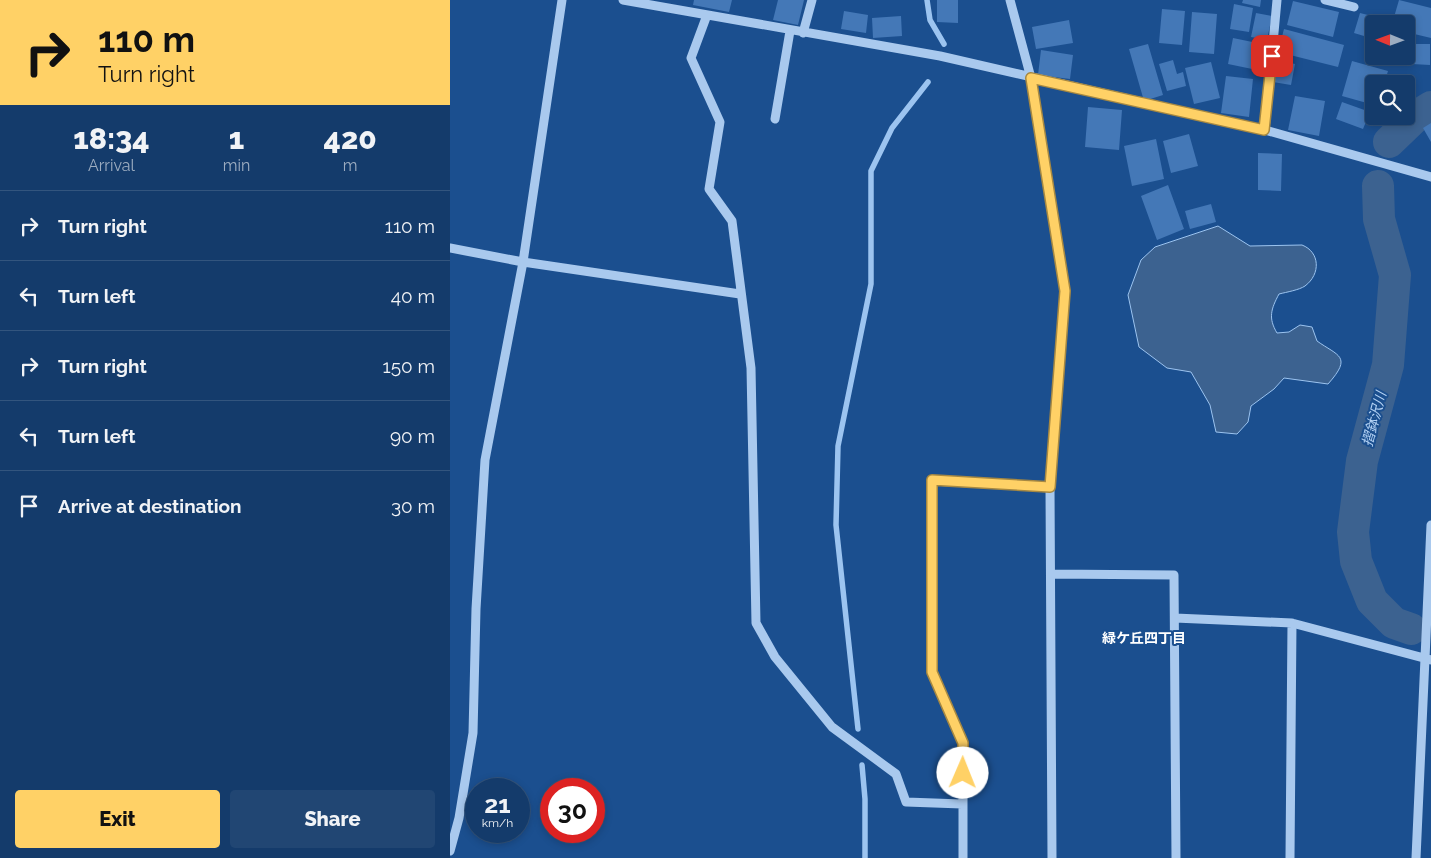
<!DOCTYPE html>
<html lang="en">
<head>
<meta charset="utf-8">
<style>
	body { margin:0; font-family:Raleway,"Noto Sans JP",sans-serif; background:#214673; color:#f1f3f6; height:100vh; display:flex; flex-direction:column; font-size:19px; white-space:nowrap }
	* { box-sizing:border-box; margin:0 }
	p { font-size:16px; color:#9dadc1 }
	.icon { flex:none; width:28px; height:28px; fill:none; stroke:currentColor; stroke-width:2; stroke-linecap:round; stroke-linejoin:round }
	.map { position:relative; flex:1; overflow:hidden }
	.sheet { display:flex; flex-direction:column; background:#143b6b; width:450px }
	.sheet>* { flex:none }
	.top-card { background:#ffd166; color:#111; overflow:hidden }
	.needle { width:32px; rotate:271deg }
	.fabs { position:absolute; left:915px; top:15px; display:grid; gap:10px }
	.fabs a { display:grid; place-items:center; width:50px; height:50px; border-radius:5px; background:#143b6b; box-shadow:0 2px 8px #0003,0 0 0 1px #33557e; font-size:25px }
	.speed { position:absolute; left:15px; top:778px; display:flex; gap:10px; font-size:25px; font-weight:700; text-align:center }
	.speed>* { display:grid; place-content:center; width:65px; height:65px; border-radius:50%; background:#143b6b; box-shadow:0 2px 8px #0003,0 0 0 1px #33557e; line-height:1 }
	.speed small { font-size:12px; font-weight:400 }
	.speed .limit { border:8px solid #d22; background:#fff; color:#111 }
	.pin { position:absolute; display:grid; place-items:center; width:42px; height:42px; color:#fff; margin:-21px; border-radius:10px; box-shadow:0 2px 8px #0006 }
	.me { position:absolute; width:55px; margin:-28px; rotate:1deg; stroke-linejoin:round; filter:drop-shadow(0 0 4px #0008) }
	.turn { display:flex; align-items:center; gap:18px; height:105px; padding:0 15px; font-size:22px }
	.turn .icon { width:65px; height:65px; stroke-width:2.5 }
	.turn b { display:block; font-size:35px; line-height:42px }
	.eta { display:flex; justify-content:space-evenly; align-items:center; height:85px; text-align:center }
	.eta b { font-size:30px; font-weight:800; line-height:35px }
	.action { display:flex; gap:10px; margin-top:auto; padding:10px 15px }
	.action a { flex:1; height:58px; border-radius:5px; background:#ffd166; color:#111; font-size:20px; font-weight:800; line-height:58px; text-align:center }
	.action a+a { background:#214673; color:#f1f3f6 }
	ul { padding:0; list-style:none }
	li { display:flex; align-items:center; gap:15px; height:70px; padding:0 15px; border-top:1px solid #33557e }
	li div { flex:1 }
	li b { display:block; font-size:19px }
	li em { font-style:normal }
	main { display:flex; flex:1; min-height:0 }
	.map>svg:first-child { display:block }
	.water { fill:#3c6290; stroke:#9cc4f0 }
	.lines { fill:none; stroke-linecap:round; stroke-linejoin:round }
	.stream { stroke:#9cc4f0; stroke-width:5.5 }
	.river { stroke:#3c6290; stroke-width:32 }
	.building { fill:#4478b7 }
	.minor { stroke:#a9c9ee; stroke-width:9 }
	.route-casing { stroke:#a68842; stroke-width:12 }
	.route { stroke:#ffd166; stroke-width:9 }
	.labels { text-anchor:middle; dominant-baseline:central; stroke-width:4; stroke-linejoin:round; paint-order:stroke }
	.water-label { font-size:14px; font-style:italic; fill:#b5d3f5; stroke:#1b4f8f }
	.neighbourhood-label { font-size:14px; font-weight:bold; fill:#fff; stroke:#1b4f8f }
</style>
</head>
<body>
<main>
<section class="sheet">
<div class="top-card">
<div class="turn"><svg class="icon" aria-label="right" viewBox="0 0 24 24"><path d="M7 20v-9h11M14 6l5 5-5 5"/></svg><div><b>110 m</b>Turn right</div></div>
</div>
<div class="eta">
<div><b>18:34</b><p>Arrival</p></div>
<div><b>1</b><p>min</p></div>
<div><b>420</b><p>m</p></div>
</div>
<ul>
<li><svg class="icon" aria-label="right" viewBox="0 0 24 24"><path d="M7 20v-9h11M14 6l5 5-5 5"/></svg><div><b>Turn right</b></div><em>110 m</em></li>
<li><svg class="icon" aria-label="left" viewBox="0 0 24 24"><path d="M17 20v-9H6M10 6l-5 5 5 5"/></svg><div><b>Turn left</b></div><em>40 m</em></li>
<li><svg class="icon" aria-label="right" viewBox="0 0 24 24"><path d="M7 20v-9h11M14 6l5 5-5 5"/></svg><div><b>Turn right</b></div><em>150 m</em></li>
<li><svg class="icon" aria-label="left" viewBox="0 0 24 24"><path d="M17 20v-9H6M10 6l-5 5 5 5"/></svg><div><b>Turn left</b></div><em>90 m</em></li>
<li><svg class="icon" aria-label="arrive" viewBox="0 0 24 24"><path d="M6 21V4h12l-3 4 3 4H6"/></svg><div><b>Arrive at destination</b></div><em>30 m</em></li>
</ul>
<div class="action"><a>Exit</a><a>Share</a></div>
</section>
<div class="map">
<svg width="981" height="858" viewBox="0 0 981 858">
	<rect width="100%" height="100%" fill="#1b4f8f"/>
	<path class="water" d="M768 226 800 246 852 245C870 252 871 274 855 286 849 290 837 292 829 294 821 309 818 318 827 333L839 332 850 325 862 327 867 341C888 356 903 356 878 384L834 378 824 389 801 406 798 422 787 434 766 432 760 405 741 372 717 368 689 347 678 295 691 260 705 247Z"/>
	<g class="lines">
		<path class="stream" d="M477 0 480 20 494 44
			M408 729 386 525 388 446 421 284V171L442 128 478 82
			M412 765 415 799V858"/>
		<path class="river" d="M939 142 965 117 981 107
			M928 186 929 219 945 275 938 365 912 461 903 532 906 561 922 601 944 623 961 629"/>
	</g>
	<path class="building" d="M244 0H282L279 12 243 5Z
		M328 0H354L348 25 323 20Z
		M487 0H508V23L487 22Z
		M793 0H811L810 7 792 3Z
		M949 0 981 8V38L960 33 956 46V24H942Z
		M843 1 889 12 883 37 837 25Z
		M784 4 803 8 799 32 780 29Z
		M712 9 735 11 732 45 709 43Z
		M394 11 418 15 416 33 391 29Z
		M742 12 767 14 764 54 739 52Z
		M806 13 822 16 817 40 801 37Z
		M910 13 938 20 937 24H924V39L904 33Z
		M451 16 452 36 423 38 422 18Z
		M619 20 623 43 586 49 582 27Z
		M834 29 894 45 888 67 828 52Z
		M783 38 812 44 807 70 778 64Z
		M698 44 713 95 694 101 679 49Z
		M962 44H980V65L962 64Z
		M591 50 623 55 620 79 588 75Z
		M723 60 727 74 733 72 736 86 717 91 709 64Z
		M827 60 845 64 841 85 823 82Z
		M902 61 938 71 934 84H924V105L892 96Z
		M761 62 770 98 744 104 735 68Z
		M776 76 803 79 799 117 771 113Z
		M845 96 875 101 869 136 838 130Z
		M892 102 920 112 913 129 886 119Z
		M638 107 672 110 669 150 635 147Z
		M981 123V142L973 128Z
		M739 134 748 166 721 173 713 141Z
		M706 139 714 179 682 186 674 146Z
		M808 153 832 154 831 191 808 190Z
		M718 185 734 229 707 240 691 196Z
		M761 204 766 222 740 229 735 211Z"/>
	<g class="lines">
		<path class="minor" d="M173 0 490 56 815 130 981 177
			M560 0 581 78 615 291 600 487 602 858
			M875 0 904 7
			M257 15 241 58 270 122 259 189 282 221 301 368 306 623 325 657 382 727 446 774 456 802 512 804
			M353 33 362 0
			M325 119 340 31
			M815 130 827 0
			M0 248 73 262 290 294
			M601 574 724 575 726 858
			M725 618 842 623 981 660
			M0 851 9 818 23 733 26 609 35 460 73 262 112 0
			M513 858V743L482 673V481L600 487
			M840 858 842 623
			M966 858 981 525"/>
	</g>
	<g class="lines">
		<g class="route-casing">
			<path id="route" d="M513 773V743L482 672V480L600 487 615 291 581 78 814 130 822 56"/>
		</g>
		<use href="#route" class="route"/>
	</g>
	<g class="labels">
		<g class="water-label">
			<text transform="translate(924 419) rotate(-75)">摺鉢沢川</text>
		</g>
		<g class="neighbourhood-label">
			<text x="694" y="638">緑ケ丘四丁目</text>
		</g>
	</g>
</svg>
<div class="fabs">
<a><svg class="needle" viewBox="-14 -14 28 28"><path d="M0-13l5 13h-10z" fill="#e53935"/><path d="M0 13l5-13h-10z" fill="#9dadc1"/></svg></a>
<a><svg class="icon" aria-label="search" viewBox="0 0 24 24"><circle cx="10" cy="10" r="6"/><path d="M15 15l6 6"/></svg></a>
</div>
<div class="speed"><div>21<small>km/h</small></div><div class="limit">30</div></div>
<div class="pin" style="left:822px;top:56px;background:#d93025"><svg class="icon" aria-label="arrive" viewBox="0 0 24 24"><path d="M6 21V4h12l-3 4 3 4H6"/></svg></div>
<svg class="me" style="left:513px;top:773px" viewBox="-20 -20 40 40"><circle r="19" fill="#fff"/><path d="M0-13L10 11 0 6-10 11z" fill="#ffd166"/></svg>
</div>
</main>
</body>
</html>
